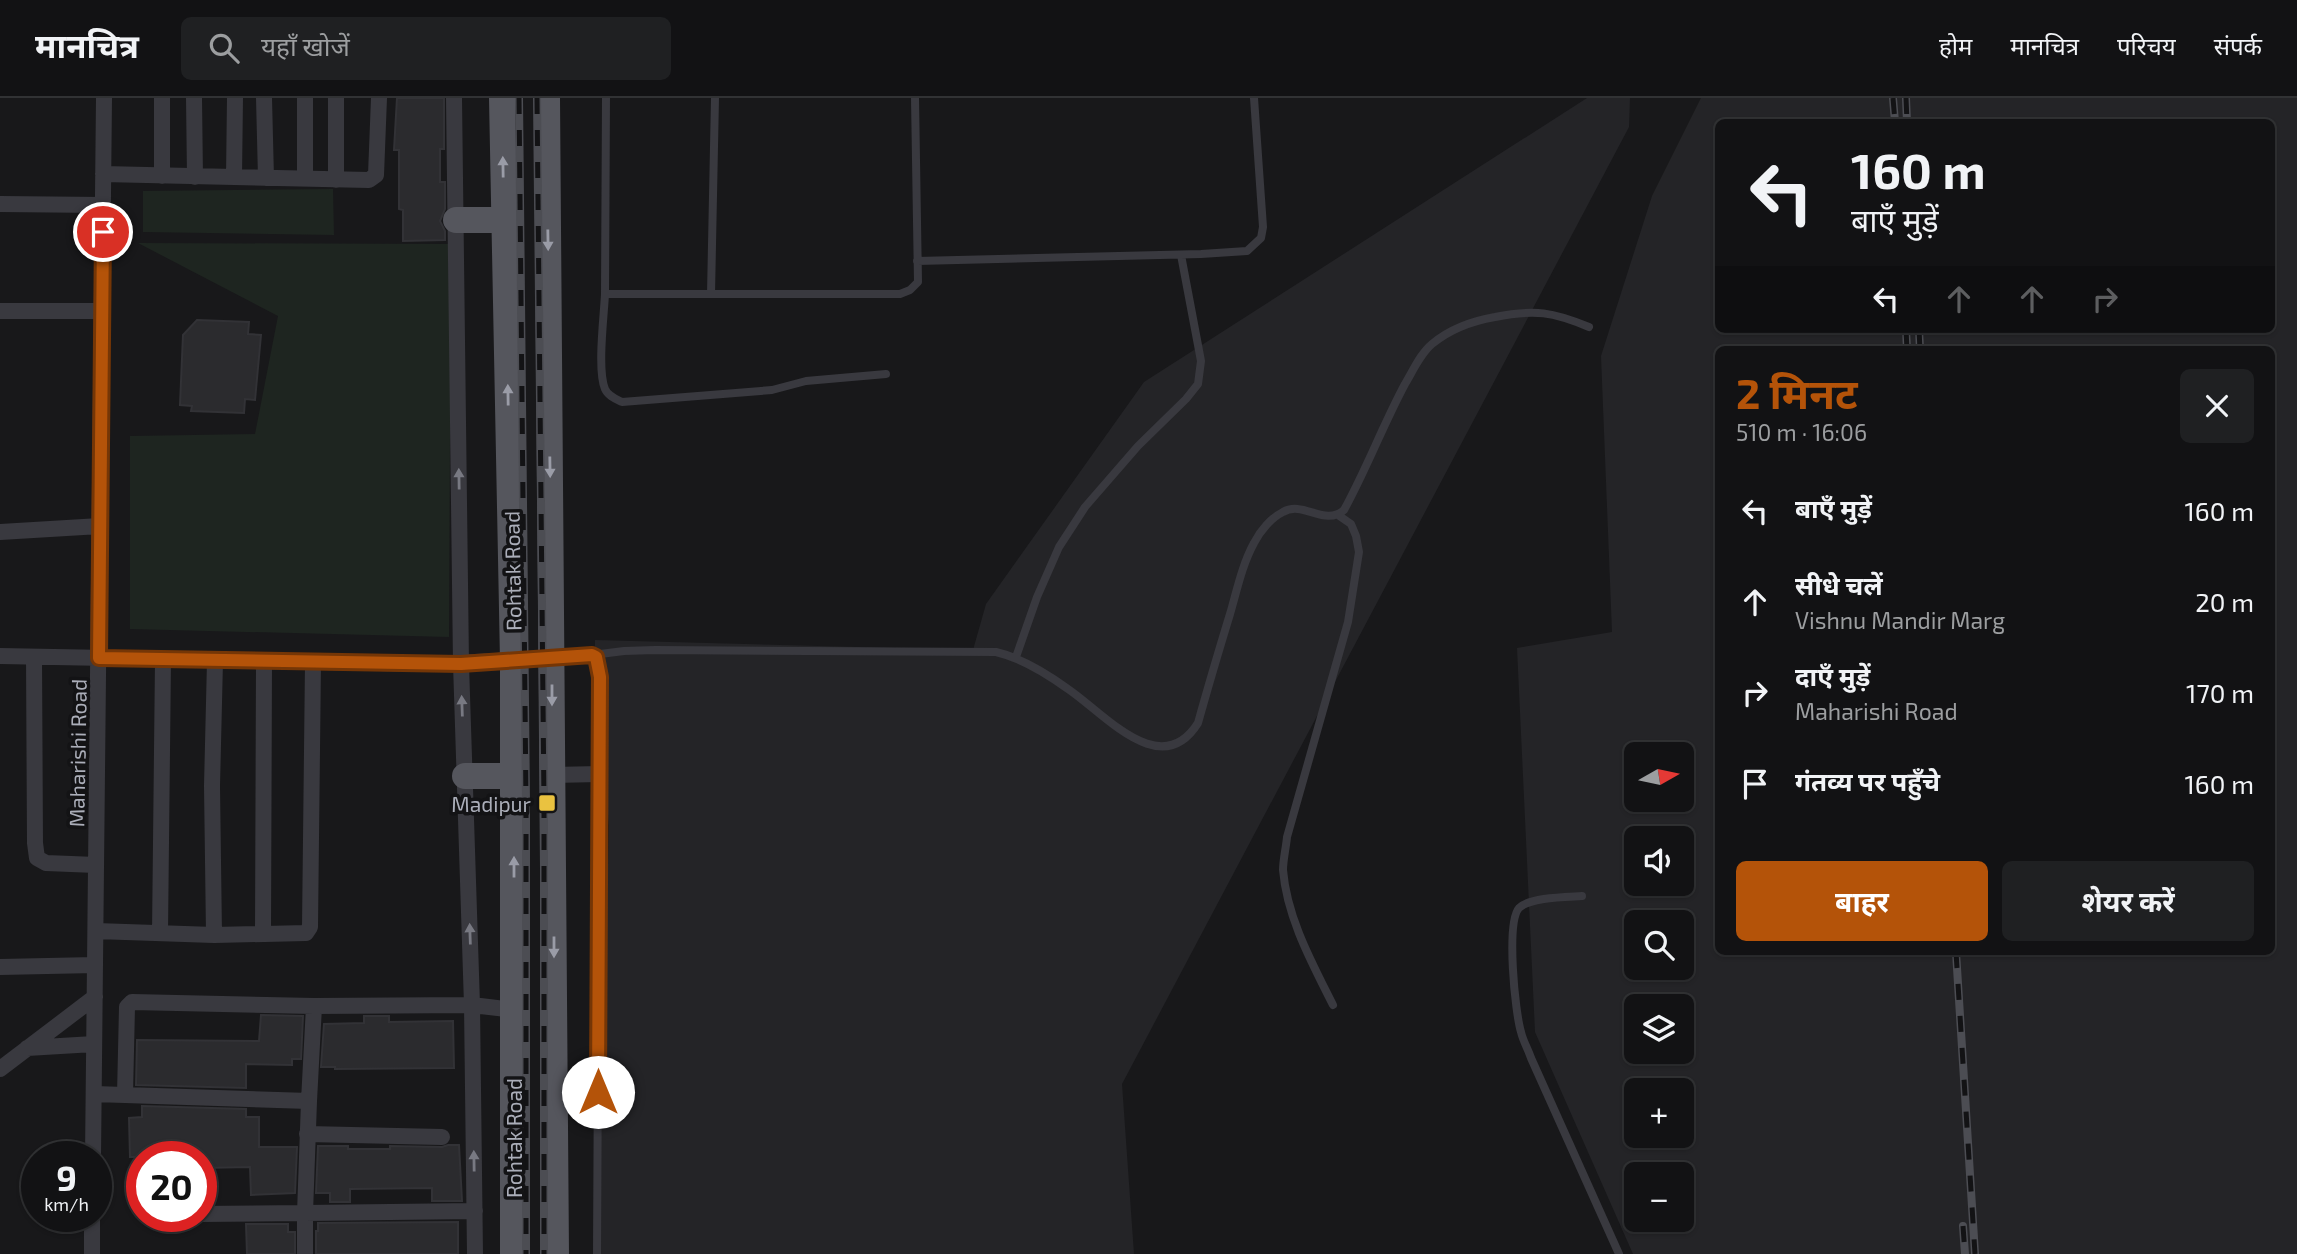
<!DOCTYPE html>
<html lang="hi">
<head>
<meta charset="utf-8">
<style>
	body { margin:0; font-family:"Exo 2","Noto Sans Devanagari",sans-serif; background:#1f2022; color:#f1f3f6; height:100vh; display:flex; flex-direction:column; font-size:26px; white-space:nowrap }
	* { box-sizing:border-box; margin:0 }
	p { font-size:23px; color:#9c9ea0 }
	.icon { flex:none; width:38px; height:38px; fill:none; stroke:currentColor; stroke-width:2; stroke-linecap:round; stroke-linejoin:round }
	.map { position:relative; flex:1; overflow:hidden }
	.side { position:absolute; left:1715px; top:248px; width:560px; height:609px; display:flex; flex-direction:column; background:#121214; border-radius:10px; box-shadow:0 2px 5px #0004,0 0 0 2px #313234 }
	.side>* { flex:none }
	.top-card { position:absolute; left:1715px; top:21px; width:560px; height:214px; border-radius:10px; box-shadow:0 2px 5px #0004,0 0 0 2px #313234; background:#121214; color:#f1f3f6; overflow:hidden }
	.needle { width:46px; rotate:81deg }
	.buttons { position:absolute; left:1624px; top:644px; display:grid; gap:14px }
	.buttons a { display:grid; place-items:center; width:70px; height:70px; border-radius:10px; background:#121214; box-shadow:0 2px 5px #0004,0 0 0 2px #313234; font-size:35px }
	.speed { position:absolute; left:21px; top:1043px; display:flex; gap:14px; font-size:35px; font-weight:700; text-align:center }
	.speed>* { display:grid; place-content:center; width:91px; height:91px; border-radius:50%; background:#121214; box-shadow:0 2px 5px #0004,0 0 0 2px #313234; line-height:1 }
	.speed small { font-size:18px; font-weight:400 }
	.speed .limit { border:10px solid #d22; background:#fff; color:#111 }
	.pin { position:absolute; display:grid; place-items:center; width:60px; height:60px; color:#fff; margin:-30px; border:4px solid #fff; border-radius:50%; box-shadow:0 2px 7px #0007 }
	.me { position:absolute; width:77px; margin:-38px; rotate:0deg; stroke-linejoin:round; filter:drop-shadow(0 0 5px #0008) }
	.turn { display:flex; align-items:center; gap:24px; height:147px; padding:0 21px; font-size:32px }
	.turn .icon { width:91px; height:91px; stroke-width:2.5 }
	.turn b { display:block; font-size:49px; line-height:60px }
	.lanes { display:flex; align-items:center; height:66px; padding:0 21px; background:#0003; justify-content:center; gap:35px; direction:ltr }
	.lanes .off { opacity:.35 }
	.round { display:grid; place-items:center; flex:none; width:74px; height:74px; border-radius:10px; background:#1f2022 }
	.overview { display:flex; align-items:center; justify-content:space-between; height:119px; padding:0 21px }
	h1 { font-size:42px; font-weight:700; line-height:52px; color:#b45309 }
	.button { display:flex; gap:14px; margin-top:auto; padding:14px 21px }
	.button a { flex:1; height:80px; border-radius:10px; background:#b45309; color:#fff; font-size:28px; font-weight:700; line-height:80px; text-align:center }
	.button a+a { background:#1f2022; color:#f1f3f6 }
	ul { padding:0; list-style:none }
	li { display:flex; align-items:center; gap:21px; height:91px; padding:0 21px }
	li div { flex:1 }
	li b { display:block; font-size:26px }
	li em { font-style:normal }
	header { display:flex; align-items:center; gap:42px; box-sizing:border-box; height:98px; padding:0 35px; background:#121214; border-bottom:2px solid #313234 }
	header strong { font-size:33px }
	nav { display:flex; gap:38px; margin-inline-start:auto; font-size:24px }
	.search { width:490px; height:63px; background:#1f2022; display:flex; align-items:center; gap:18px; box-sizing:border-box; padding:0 24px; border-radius:10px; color:#9c9ea0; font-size:26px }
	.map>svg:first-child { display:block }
	.built { fill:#242427; fill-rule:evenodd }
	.green { fill:#1e2520 }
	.building { fill:#2b2b2e; stroke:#323236; stroke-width:2 }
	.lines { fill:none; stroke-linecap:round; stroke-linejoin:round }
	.lane { stroke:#39393f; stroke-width:8 }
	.street { stroke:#39393f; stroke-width:16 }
	.primary { stroke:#55565d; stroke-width:26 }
	.rail-casing { stroke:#4c4d53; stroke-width:8 }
	.rail { stroke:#131315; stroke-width:5; stroke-dasharray:16; stroke-linecap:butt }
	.oneway { fill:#9a9ca7 }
	.oneway2 { fill:#787982 }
	.route-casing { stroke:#753606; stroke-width:18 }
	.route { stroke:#b45309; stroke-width:12 }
	.poi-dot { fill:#eac240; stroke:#131315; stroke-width:2.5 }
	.labels { text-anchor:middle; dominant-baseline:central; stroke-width:7; stroke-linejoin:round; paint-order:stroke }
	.street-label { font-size:21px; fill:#abaeb9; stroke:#131315 }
	.poi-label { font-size:21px; fill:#abaeb9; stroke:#131315; text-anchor:end }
</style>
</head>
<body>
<header>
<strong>मानचित्र</strong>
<div class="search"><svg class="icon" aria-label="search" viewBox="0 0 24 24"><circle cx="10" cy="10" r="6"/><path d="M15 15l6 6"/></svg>यहाँ खोजें</div>
<nav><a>होम</a><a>मानचित्र</a><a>परिचय</a><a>संपर्क</a></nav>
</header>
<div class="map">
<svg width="2297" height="1156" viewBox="0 0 2297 1156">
	<rect width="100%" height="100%" fill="#18181a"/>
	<path class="built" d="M1587 0H1630L1629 29 1122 986 1134 1156H598L609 728 595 570V542L973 552 986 506 1144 284Z
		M1701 0H2297V1156H1633L1535 934 1517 550 1612 534 1601 258 1652 98ZM1718 24H2272V231H1718ZM1718 252H2272V854H1718ZM1636 656H1682V702H1636ZM1636 740H1682V786H1636ZM1636 824H1682V870H1636ZM1636 908H1682V954H1636ZM1636 992H1682V1038H1636ZM1636 1076H1682V1122H1636Z"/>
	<path class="green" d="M333 91 334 137 143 134V93Z
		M138 145 451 146 449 539 130 531V338L255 336 278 218Z"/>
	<path class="building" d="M397 0H444V51H440V84H445V111L440 123 445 133V142L403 143V112L399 111V52H394Z
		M197 222 249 224 248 236 261 237 255 302 245 301 244 315 191 313 192 308 180 307 183 237Z
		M261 917 303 918 301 961H292V967L246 966V990L136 987 137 942 259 943Z
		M364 918H389V924L453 923 454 970 335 971V969H321L324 926 364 925Z
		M142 1008 246 1011V1019H259V1049H297L295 1095 251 1097 250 1069 201 1070V1059H130L129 1020 142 1019Z
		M448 1047H459L462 1103H432V1090L350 1091V1104H330V1095H316L318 1048H348V1051H390V1048L442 1049Z
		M458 1124V1156H316V1133H318V1125Z
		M246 1126H288V1134H295V1156H247Z"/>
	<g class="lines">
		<path class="lane" d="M606 0 605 196H900L910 192 918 184 915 0
			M917 163 1201 156 1247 153 1261 140 1263 129 1254 0
			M605 196C604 218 597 272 605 291 608 298 616 301 622 304L772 292 806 283 886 276
			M711 196 715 0
			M592 557 624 553 655 552 996 554C1022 560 1046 575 1068 591 1105 616 1161 684 1198 625 1208 589 1219 552 1230 516 1237 492 1242 467 1254 445 1260 433 1271 420 1283 414 1303 402 1325 429 1344 412 1366 372 1383 327 1405 286 1413 273 1420 256 1432 246 1450 231 1472 223 1495 219 1535 211 1553 214 1589 229
			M1016 559 1037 499 1059 449 1085 409 1138 348 1186 301 1198 286 1201 263 1181 157
			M519 562 592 557 596 559 600 570 597 1156
			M1582 798C1567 799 1530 799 1519 810 1506 825 1515 914 1521 934 1523 943 1528 951 1531 960L1619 1156
			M1333 907C1312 865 1287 820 1283 772 1283 762 1286 750 1287 739L1348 524 1359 454 1356 438 1351 426 1338 417"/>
		<path class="street" d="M162 0V78
			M194 0 195 79
			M264 0 266 80
			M336 0V82
			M454 0 461 566 472 907 475 1156
			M103 76 369 82 376 77 379 0
			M234 79 235 0
			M305 81V0
			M0 106 103 107
			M0 213H102
			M0 434 100 428
			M0 558 434 566 513 562
			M34 559 35 745 37 760 46 765 96 767
			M552 677 600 676
			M96 833 214 837 306 835 310 829 313 564
			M160 835 163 562
			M263 836 264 564
			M214 837 212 688 215 563
			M0 869 95 867
			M27 950 94 946
			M0 971 95 899
			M94 996 309 1003 314 908 472 907 514 912
			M125 997 127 909 132 904 314 908
			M309 1003 305 1115 475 1113
			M307 1036 442 1039
			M93 1059 104 0
			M201 1116 305 1115V1156
			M92 1156V1118"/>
		<path class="primary" d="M502 0 513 562V1156
			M547 0 556 1156
			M456 122H504
			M465 678H514"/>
		<g class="rail-casing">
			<path id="rail" d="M519 0 526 705V1156
				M537 0 544 705V1156
				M1893 0 1895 24
				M1906 0 1907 24
				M1906 231 1907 252
				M1919 231 1920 252
				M1956 854 1975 1156
				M1963 1128 1965 1156"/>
		</g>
		<use href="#rail" class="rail"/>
	</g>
	<defs><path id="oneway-solid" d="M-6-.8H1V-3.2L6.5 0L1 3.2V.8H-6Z" transform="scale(1.75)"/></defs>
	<g class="oneway">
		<use href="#oneway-solid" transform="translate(503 69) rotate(-91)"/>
		<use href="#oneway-solid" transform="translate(548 142) rotate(89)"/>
		<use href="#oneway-solid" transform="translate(508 297) rotate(-91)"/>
		<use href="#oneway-solid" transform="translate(550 369) rotate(89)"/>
		<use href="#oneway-solid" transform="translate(552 597) rotate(90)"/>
		<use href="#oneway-solid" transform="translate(514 769) rotate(-90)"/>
		<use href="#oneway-solid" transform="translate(554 849) rotate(90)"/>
	</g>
	<g class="oneway2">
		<use href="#oneway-solid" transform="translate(459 381) rotate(-91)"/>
		<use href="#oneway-solid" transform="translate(462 608) rotate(-92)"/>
		<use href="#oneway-solid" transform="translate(470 836) rotate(-92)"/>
		<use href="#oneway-solid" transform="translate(474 1063) rotate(-91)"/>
	</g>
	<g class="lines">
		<g class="route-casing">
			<path id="route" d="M103 134 99 560 461 566 592 557 596 559 600 579 598 994"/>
		</g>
		<use href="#route" class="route"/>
	</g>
	<rect class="poi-dot" x="538" y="696" width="18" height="18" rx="3.5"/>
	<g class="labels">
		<g class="street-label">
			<text transform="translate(512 473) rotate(-91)">Rohtak Road</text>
			<text transform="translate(77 655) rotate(-89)">Maharishi Road</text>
			<text transform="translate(513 1040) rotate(-90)">Rohtak Road</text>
		</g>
		<g class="poi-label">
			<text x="531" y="705">Madipur</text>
		</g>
	</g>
</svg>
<div class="buttons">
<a><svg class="needle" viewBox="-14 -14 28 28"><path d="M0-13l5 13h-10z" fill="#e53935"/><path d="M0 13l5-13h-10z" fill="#9c9ea0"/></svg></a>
<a><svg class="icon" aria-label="sound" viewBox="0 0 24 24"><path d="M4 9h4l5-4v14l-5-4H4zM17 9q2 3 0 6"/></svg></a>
<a><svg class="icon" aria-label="search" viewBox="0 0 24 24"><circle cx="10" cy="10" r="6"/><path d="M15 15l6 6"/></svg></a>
<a><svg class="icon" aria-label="layers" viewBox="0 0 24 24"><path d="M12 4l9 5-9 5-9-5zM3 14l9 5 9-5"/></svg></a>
<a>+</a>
<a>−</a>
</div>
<div class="speed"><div>9<small>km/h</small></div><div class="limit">20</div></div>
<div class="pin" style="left:103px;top:134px;background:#d93025"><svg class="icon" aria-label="arrive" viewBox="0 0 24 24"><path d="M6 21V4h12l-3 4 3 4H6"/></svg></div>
<svg class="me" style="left:598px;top:994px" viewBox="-20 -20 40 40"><circle r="19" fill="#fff"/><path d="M0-13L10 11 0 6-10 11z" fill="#b45309"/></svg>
<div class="top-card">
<div class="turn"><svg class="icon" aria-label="left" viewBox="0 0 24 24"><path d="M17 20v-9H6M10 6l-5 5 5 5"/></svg><div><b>160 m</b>बाएँ मुड़ें</div></div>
<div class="lanes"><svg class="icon" aria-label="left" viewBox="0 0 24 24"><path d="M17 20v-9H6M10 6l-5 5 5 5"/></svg><svg class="icon off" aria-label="ahead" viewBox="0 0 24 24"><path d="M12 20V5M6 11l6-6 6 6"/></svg><svg class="icon off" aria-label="ahead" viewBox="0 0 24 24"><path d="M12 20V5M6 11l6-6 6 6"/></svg><svg class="icon off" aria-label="right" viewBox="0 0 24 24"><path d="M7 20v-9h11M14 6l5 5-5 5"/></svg></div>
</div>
<section class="side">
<div class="overview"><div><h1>2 मिनट</h1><p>510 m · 16:06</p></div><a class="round"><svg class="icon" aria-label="close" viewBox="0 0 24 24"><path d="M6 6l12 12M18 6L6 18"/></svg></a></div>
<ul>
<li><svg class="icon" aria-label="left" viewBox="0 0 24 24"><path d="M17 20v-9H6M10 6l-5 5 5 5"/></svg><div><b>बाएँ मुड़ें</b></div><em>160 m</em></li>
<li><svg class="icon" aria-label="ahead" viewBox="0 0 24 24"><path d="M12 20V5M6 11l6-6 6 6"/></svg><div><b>सीधे चलें</b><p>Vishnu Mandir Marg</p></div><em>20 m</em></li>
<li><svg class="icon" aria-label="right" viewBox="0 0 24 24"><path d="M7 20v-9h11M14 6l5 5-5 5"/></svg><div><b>दाएँ मुड़ें</b><p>Maharishi Road</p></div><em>170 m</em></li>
<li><svg class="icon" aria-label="arrive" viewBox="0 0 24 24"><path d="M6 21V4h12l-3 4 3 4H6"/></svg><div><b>गंतव्य पर पहुँचे</b></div><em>160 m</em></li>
</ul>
<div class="button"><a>बाहर</a><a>शेयर करें</a></div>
</section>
</div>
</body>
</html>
